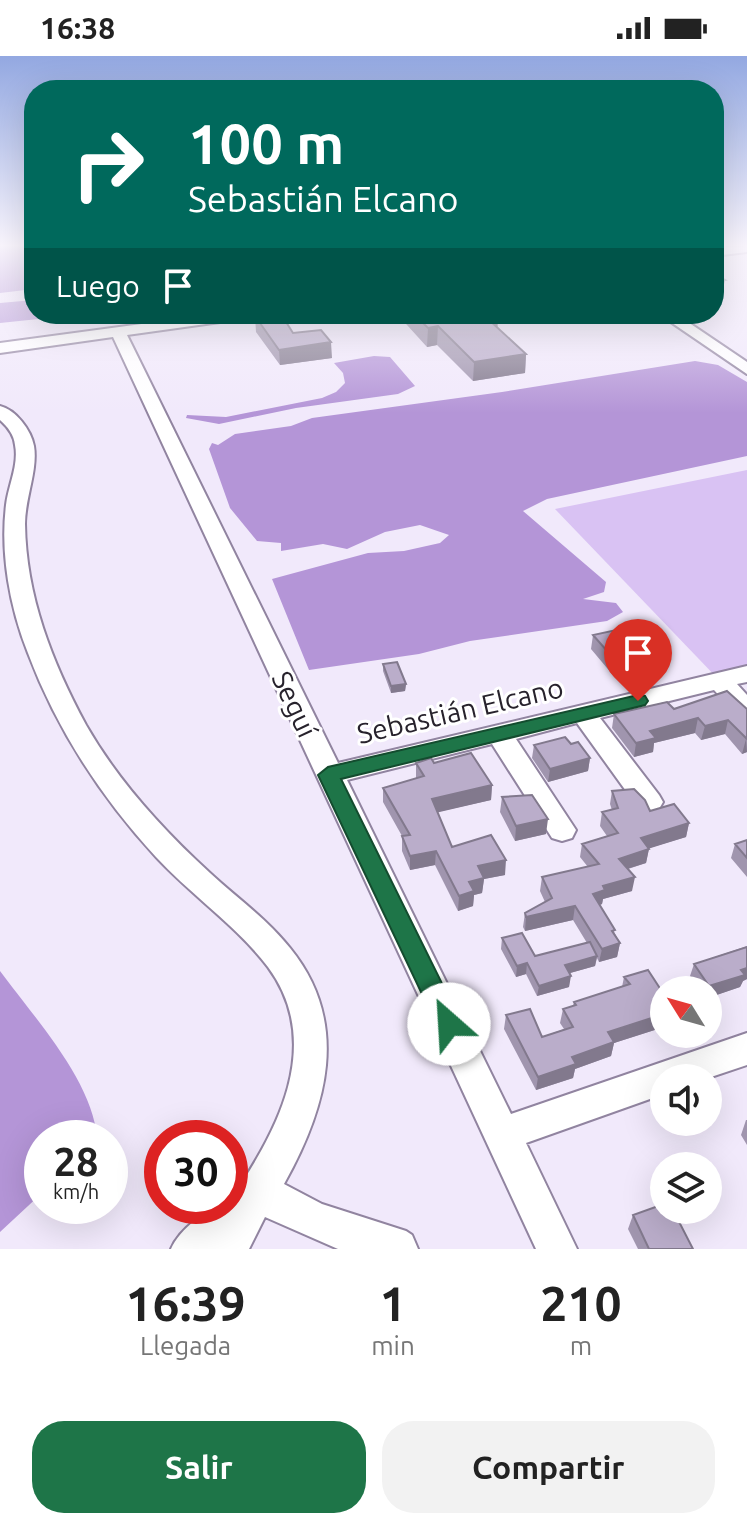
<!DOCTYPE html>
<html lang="es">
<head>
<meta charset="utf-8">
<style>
	body { margin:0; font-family:Ubuntu,sans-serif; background:#f2f2f2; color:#222; height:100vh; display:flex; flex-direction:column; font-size:30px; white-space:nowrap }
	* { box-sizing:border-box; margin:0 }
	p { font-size:26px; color:#767676 }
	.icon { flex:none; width:44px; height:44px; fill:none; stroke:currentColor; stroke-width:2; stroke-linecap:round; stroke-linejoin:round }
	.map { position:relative; height:1193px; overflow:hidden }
	.sheet { display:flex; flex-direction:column; background:#fff; flex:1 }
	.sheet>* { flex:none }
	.top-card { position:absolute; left:24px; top:24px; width:700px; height:244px; border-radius:32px; box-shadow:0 8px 32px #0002; background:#00695c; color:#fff; overflow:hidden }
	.needle { width:52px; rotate:307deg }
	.fabs { position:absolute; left:650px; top:920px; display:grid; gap:16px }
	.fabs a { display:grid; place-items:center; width:72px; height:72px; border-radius:50%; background:#fff; box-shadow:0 8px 32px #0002; font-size:40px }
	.speed { position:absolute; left:24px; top:1064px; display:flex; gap:16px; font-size:40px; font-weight:700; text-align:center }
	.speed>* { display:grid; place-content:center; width:104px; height:104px; border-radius:50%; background:#fff; box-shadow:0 8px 32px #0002; line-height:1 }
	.speed small { font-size:20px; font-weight:400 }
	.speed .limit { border:12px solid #d22; background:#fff; color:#111 }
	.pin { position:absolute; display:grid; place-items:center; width:68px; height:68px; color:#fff; margin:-82px -34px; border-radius:50% 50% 50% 0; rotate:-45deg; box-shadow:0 0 8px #0007 }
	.pin .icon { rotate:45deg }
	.me { position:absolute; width:88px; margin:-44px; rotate:334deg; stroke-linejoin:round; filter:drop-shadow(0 0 6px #0008) }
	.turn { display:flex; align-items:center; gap:28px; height:168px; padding:0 32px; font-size:36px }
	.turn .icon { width:104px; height:104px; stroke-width:2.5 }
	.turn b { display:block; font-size:56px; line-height:68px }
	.then { display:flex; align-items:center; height:76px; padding:0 32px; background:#0003; gap:16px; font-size:30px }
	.eta { display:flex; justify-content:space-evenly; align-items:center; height:136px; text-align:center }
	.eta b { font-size:48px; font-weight:600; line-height:56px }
	.primary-button { display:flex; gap:16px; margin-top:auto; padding:16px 32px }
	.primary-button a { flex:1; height:92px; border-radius:32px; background:#1e7548; color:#fff; font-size:32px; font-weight:600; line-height:92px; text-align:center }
	.primary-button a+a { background:#f2f2f2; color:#222 }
	.status { display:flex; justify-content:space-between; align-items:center; height:56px; padding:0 40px; background:#fff; direction:ltr }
	.status svg { height:22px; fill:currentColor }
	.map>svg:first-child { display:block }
	.green { fill:#d9c2f3 }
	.water { fill:#b495d7 }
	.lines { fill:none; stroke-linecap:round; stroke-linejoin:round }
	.minor-casing { stroke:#9184a0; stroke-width:4 }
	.minor { fill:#fff; fill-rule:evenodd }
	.wall { fill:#a095ae }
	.shaded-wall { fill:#82798d }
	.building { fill:#baadca; stroke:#82798d; stroke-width:2 }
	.route { fill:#1e7548; stroke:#144c2f; stroke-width:2 }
	.labels { text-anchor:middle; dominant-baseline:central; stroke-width:6; stroke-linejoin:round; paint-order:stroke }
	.street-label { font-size:28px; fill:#27222c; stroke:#fff }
</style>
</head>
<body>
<div class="status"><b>16:38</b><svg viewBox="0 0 49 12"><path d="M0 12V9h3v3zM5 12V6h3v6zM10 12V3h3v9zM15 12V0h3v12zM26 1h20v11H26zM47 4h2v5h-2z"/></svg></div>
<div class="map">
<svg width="747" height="1193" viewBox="0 0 747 1193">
	<rect width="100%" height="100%" fill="#f1e9fb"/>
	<path class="green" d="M747 414V618L720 625 555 453Z"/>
	<path class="water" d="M0 190H34V233L0 237Z
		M34 244V258H86L0 267V247Z
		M374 300 390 301 415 330 398 338 296 352 219 368 186 362 187 359 226 361 322 342 336 336 345 327 343 317 334 307Z
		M695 305 718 309 747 326V400L547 443 523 455 606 526 604 536 583 543 616 547 623 556 607 565 470 585 419 598 309 614 272 523 368 497 404 495 440 487 449 479 420 469 385 476 347 493 323 488 281 495V487L257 485 230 452 209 393 212 387 218 389 235 378 291 370 312 362 502 336Z
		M0 915C33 960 93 1025 97 1082H42V1137L0 1176Z"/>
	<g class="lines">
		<g class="minor-casing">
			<path id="minor" d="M747 190V196L714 200V192Z
				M216 258H256L249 262 127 279 338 707 747 610V626L737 628 747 639V662L738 660 714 634 600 662 659 739 663 746 659 753 649 756 639 753 577 667 516 683 576 774 572 782 562 785 552 782 492 688 347 724 511 1058 747 977V1009L708 1022H664V1038L526 1087 577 1193H536L113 281 0 297V287Z
				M659 258H676L747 306V318Z
				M0 350C16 354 31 374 34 390 38 414 25 442 25 468 26 540 52 606 86 669 118 725 163 774 210 817 237 842 267 863 290 892 351 967 327 1051 284 1128L322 1148 406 1175 412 1179 418 1193H338L265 1161 249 1193H171C179 1174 208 1150 230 1150V1144C277 1077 325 988 268 911 237 870 191 839 156 801 101 741 57 674 28 597 10 552 0 498 6 449 8 430 19 409 15 389 14 379 8 371 0 364Z"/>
		</g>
		<use href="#minor" class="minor"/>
	</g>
	<path class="wall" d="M397 258H507L495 260 497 272 526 298 525 317 473 325 437 289 427 291Z
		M255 260 293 277 332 302 280 309 256 276Z
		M593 579 651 595 649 609 612 618 591 593Z
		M383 608 406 628 405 635 391 637 383 615Z
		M674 653H747V696L742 698 725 678 701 684 695 677 654 687 653 696 634 701 612 672 614 658Z
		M571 688 590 702 588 715 548 726 532 702 534 689Z
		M416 707H434L492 729 491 744 437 756 452 791 505 819 484 823 482 837 474 839 473 850 458 855 435 809 410 814 402 795V780L383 746V732L416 723Z
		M612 735 650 755 689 767 686 781 649 792 646 807 628 813 632 835 603 843 602 848 600 849 620 887 617 901 599 906 597 902 595 910 570 917 569 931 537 940 526 918 516 921 501 893 502 882 535 900 587 887 573 864 525 875 523 871 525 857 545 846 540 835 542 821 588 811 580 801 582 788 607 780 600 770 602 756 612 754 610 748Z
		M502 741 546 778 515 785 500 756Z
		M747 784V821L731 802 735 788Z
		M747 890V923L743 925 740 931 710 941 712 943 708 955V934H673L695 927 690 920 694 908Z
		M624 921 664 937V971L614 987 611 1000 575 1013 573 1022 536 1034 504 973 506 959 542 981 564 973 560 967 563 953 573 950 574 946 622 931Z
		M746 1064H747V1089L741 1079Z
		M633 1159 693 1193H638L628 1173Z"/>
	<path class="shaded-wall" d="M725 224 722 238 714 239V226Z
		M498 262 497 281 488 263Z
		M438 270 437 289 427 291 428 272Z
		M331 286 332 302 280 309 279 294Z
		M526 298 525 317 473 325 474 306Z
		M651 595 649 609 612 618 614 603Z
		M406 628 405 635 391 637V630Z
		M698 662 695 677 654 687 653 696 634 701 636 687 650 675Z
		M728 664 725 678 701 684 705 670Z
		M746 683 747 696 742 698Z
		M590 702 588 715 548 726 550 713Z
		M492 729 491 744 431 758 432 743Z
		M548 763 546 778 515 785 516 770Z
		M689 767 686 781 638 796 641 782Z
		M649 793 646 807 617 816 619 803Z
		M436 795 435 809 410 814V800Z
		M506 804 505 819 484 823 482 837 474 839 473 850 458 855 459 840 469 826 478 810Z
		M635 821 632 835 603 843 602 848 590 852 593 838 603 830Z
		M575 850 573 864 525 875 526 861Z
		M620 887 617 901 599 906 602 893Z
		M597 900 595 910 563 919 565 909Z
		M527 907 526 918 516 921 517 910Z
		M747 912V923L743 925 740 931 708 942 709 930Z
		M571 920 569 931 537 940 539 930Z
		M664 958V971L614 987 611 1000 575 1013 573 1022 536 1034 538 1021 572 1001 608 976Z"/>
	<path class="building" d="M714 218 725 224 714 226Z
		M281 258 293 277 321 274 331 286 279 294 255 260Z
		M414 258H493L498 262 488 263 526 298 474 306 438 270 428 272Z
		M630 571 651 595 614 603 593 579Z
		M397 606 406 628 391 630 383 608Z
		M727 635 747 653V683L728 664 705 670 698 662 650 675 656 682 636 687 614 658 667 646 674 653Z
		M565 681 571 688 578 686 590 702 550 713 534 689Z
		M471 697 492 729 432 743 452 791 491 779 506 804 478 810 484 822 469 826 474 835 459 840 436 795 410 800 402 780 410 779 383 732 424 720 416 707 431 702 434 707Z
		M634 733 645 744 650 755 674 748 689 767 641 782 649 793 619 803 635 821 603 830 605 834 593 838 615 874 612 875 620 887 602 893 575 850 526 861 525 857 552 842 542 821 599 808 582 788 618 777 602 756 618 752 612 735Z
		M532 739 548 763 516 770 502 741Z
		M747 784V802L735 788Z
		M522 877 535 900 590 886 597 900 565 909 571 920 539 930 527 907 517 910 502 882Z
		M747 891V912L741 914 745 919 709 930 694 908Z
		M648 914 663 937H664V958L608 976 614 986 572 1001 576 1008 538 1021 506 959 530 953 542 981 573 971 563 953 576 949 574 946 630 928 624 921Z
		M700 926 706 934H673Z
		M664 1148V1154H673L693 1193H649L633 1159Z"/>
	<linearGradient id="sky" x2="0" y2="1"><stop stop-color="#93a8e1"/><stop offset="0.53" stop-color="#f9f5fd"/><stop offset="1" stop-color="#f9f5fd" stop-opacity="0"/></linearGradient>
	<rect width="747" height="357" fill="url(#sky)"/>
	<path class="route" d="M638 639 645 640 648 645 645 649 341 723 462 968 458 976 449 979 440 976 318 719 328 711Z"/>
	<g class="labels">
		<g class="street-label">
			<text transform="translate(295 648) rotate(65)">Seguí</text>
			<text transform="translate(460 654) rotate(-13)">Sebastián Elcano</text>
		</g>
	</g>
</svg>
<div class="fabs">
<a><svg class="needle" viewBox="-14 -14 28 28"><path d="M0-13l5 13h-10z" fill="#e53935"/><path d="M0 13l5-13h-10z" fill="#767676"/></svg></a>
<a><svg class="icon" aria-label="sound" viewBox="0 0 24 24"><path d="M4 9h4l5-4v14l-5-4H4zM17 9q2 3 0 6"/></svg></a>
<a><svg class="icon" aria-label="layers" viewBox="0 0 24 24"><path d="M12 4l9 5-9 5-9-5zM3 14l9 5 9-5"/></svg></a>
</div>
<div class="speed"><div>28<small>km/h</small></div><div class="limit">30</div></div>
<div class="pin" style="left:638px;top:645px;background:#d93025"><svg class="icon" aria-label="arrive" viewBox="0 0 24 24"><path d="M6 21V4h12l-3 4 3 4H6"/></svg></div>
<svg class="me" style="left:449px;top:968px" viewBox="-20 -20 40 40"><circle r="19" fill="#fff"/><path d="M0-13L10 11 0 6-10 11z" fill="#1e7548"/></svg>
<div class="top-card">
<div class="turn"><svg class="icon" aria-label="right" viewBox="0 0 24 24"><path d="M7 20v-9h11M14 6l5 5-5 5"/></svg><div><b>100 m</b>Sebastián Elcano</div></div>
<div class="then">Luego<svg class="icon" aria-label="arrive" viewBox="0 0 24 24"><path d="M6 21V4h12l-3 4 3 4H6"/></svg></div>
</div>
</div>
<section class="sheet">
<div class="eta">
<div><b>16:39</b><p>Llegada</p></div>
<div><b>1</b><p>min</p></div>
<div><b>210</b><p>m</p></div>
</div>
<div class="primary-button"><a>Salir</a><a>Compartir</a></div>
</section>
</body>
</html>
